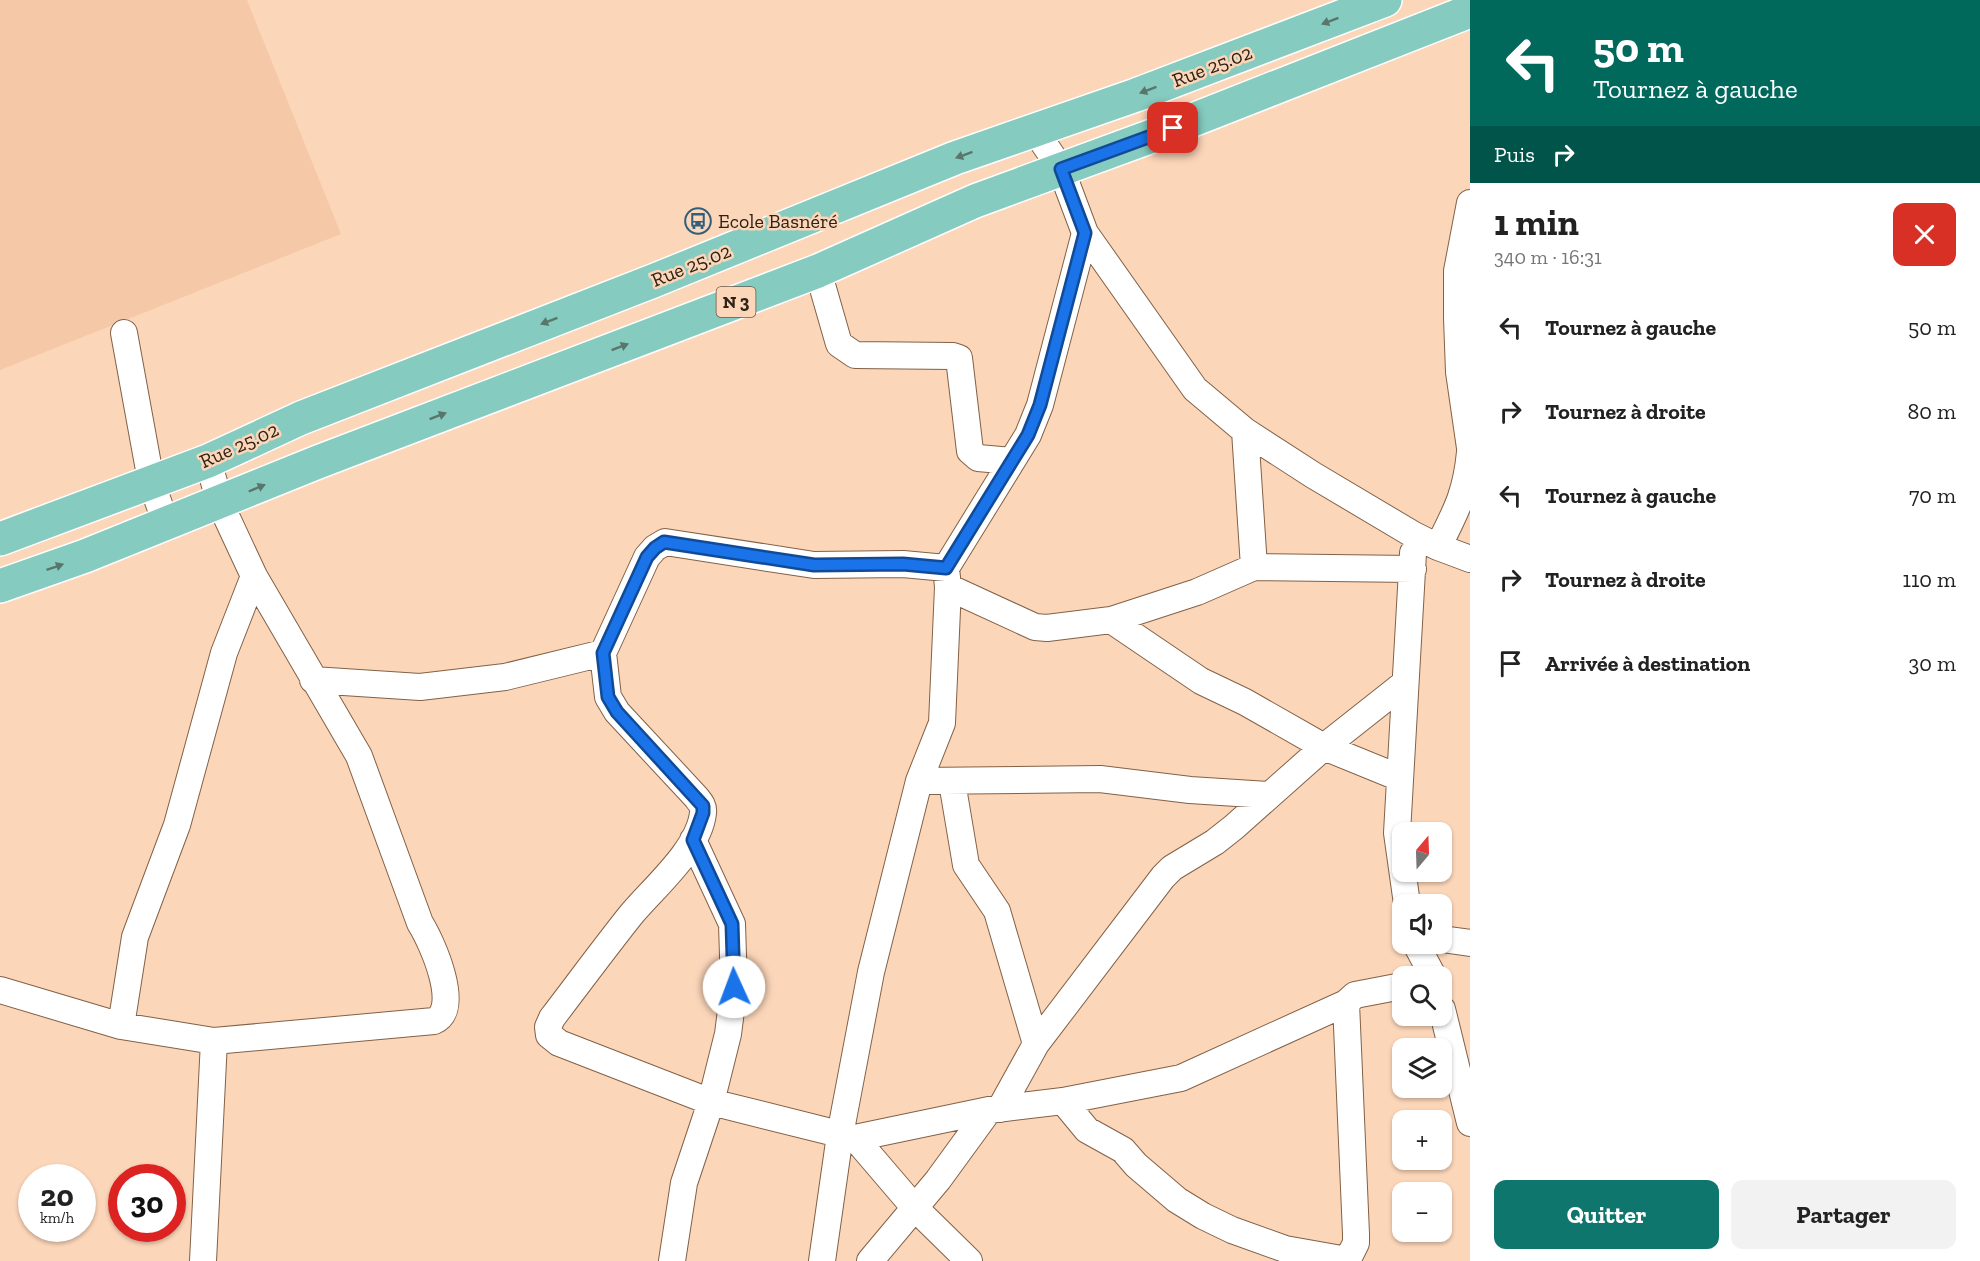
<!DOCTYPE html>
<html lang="fr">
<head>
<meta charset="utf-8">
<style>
	body { margin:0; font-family:"Zilla Slab",serif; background:#f2f2f2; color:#222; height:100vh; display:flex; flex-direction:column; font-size:22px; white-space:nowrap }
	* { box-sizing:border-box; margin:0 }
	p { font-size:20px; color:#767676 }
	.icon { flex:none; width:33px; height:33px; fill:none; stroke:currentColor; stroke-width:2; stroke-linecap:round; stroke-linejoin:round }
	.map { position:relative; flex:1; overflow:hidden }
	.drawer { display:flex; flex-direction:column; background:#fff; width:510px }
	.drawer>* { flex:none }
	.banner { background:#00695c; color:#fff; overflow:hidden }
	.needle { width:39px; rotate:19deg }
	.controls { position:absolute; left:1392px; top:822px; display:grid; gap:12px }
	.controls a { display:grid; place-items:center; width:60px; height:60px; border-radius:12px; background:#fff; box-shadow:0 2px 4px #0004; font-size:30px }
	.speed { position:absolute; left:18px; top:1164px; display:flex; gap:12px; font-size:30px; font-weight:700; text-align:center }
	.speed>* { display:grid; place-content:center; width:78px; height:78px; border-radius:50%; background:#fff; box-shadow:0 2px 4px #0004; line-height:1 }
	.speed small { font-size:15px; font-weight:400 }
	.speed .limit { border:9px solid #d22; background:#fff; color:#111 }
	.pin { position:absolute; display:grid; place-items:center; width:51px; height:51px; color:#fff; margin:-26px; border-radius:12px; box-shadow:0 3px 9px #0006 }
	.me { position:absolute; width:66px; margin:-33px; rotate:358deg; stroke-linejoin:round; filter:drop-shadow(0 0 4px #0008) }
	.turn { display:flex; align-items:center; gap:21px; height:126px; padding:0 24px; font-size:27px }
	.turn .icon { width:78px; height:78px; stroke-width:2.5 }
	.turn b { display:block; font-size:42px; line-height:51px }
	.then { display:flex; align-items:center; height:57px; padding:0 24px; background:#0003; gap:12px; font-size:22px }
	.round { display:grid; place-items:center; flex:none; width:63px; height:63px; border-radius:12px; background:#f2f2f2 }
	.overview { display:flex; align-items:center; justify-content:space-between; height:102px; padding:0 24px }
	h1 { font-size:36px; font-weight:700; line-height:45px }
	.cta { display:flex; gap:12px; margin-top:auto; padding:12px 24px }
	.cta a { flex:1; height:69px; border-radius:12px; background:#0f766e; color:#fff; font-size:24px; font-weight:700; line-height:69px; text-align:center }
	.cta a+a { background:#f2f2f2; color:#222 }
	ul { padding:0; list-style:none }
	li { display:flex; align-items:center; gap:18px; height:84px; padding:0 24px }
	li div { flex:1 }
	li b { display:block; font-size:22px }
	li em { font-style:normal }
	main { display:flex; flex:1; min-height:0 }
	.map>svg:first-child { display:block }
	.built { fill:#f5c9a7 }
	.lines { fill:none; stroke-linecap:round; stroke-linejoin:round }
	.street-casing { stroke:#826147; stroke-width:28 }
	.primary-casing { stroke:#fff; stroke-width:36 }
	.street { stroke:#fff; stroke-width:26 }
	.primary { stroke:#86cbbf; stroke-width:33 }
	.oneway { fill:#5a766a }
	.route-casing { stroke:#114b97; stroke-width:15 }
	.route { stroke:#1a73e8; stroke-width:10 }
	.labels { text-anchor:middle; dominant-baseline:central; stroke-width:5; stroke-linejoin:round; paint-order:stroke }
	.shield { fill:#fcd6b9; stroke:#6c5747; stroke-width:1.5 }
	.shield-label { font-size:18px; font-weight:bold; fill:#2e2116 }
	.street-label { font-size:20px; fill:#2e2116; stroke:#fcd6b9 }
	.poi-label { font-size:20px; fill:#2e2116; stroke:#fcd6b9; text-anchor:start }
</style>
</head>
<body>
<main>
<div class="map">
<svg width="1470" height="1261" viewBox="0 0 1470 1261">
	<rect width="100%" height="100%" fill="#fcd6b9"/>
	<path class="built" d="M0 0H247L341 234 0 370Z"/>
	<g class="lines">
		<g class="street-casing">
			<path id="street" d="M1034 129 1061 169 1085 233 1195 389 1245 431 1313 475 1414 535 1438 547 1470 559
				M1470 203 1457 271V318L1459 372 1470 448
				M818 271 839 344 855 355 953 356 959 358 970 451 978 458 1012 461
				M124 333 151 481 166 524
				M1245 431 1254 567
				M1438 547C1456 511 1466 494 1470 452
				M946 568 903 564 814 565 665 542 655 548 647 557 603 653 608 697 617 712 696 797C700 802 704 806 703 813 699 850 653 888 630 916 603 950 578 984 552 1018L548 1027 549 1035 559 1043 711 1102 855 1138 989 1110 1063 1101 1181 1078 1346 1003 1355 995 1402 986
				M948 587 1035 627 1047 628 1111 620 1197 592 1254 567 1413 569
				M1111 620 1201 681 1245 702 1324 747 1400 778
				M313 680 420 687 505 677 603 653
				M919 781 1100 779 1190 790 1268 795
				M952 782 966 865 997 911 1036 1044
				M1407 904 1397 833 1413 553
				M1442 939 1470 943
				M1416 944 1433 976
				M0 990 121 1026 214 1041 434 1021C462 1009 432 942 420 923L359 756 254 576 220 503 208 461
				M1346 1003 1356 1234V1243L1347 1261
				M1442 1009 1470 1123
				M121 1026 135 937 177 825 224 653 254 576
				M1063 1101 1087 1130 1123 1150 1136 1165 1177 1200 1203 1216 1232 1230 1285 1249 1347 1260
				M1000 1109 1036 1044 1163 877 1172 868 1215 842 1234 827 1324 747 1405 683
				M855 1138 914 1207 969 1261
				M203 1261 214 1041
				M672 1261 684 1183 711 1102 728 1034 734 987 732 924 693 840
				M822 1261 840 1135 871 972 919 781 942 723 948 587 946 568 1028 435 1040 405 1085 233
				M870 1261 938 1180 989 1110"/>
		</g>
		<g class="primary-casing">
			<path id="primary" d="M0 539 208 461 301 418 653 281 955 158 1136 95 1385 0
				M0 586 85 556 318 462 818 271 975 201 1152 136 1470 11"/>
		</g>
		<use href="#street" class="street"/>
		<use href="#primary" class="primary"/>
	</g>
	<defs><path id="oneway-solid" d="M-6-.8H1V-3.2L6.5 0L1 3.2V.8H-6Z" transform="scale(1.5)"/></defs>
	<g class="oneway">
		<use href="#oneway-solid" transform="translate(1330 21) rotate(159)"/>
		<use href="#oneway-solid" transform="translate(1148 90) rotate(159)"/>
		<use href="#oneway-solid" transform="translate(964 155) rotate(160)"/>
		<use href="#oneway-solid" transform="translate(549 321) rotate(159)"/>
		<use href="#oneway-solid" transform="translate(620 347) rotate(-21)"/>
		<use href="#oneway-solid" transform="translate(438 416) rotate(-21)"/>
		<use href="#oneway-solid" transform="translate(257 488) rotate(-23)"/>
		<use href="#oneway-solid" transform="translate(55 567) rotate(-19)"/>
	</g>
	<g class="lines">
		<g class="route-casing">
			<path id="route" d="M734 987 732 924 693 840 703 813V806L617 712 608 697 603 653 647 557 655 548 664 542 814 565 903 564 946 568 1028 435 1040 405 1085 233 1061 169 1173 128"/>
		</g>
		<use href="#route" class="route"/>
	</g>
	<defs>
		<g id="bus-ring" transform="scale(1.35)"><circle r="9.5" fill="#fcd6b9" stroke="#305f7e" stroke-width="1.5"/><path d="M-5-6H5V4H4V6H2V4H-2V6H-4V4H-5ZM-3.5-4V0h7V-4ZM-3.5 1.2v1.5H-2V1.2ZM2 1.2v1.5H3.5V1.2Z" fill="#305f7e"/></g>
	</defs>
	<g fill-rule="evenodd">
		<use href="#bus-ring" x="698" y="221"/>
	</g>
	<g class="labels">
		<rect class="shield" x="716.5" y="287" width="39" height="30" rx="4.5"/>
		<g class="shield-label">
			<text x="736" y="302">N 3</text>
		</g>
		<g class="street-label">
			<text transform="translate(1212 66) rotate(-21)">Rue 25.02</text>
			<text transform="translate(691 265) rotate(-22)">Rue 25.02</text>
			<text transform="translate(239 445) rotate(-24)">Rue 25.02</text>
		</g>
		<g class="poi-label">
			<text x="718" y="221">Ecole Basnéré</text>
		</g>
	</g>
</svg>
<div class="controls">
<a><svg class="needle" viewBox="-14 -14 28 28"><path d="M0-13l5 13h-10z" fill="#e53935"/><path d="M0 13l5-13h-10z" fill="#767676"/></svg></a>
<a><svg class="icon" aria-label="sound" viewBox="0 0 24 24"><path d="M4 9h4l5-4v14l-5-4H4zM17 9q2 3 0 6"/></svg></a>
<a><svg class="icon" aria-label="search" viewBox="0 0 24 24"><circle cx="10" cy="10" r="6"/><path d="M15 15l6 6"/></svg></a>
<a><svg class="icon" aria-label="layers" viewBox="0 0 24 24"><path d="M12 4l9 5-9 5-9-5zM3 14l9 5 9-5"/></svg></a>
<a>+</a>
<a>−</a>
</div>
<div class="speed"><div>20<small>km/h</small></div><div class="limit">30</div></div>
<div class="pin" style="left:1173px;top:128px;background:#d93025"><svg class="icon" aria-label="arrive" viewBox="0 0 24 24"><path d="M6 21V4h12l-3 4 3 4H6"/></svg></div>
<svg class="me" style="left:734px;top:987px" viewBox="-20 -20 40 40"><circle r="19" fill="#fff"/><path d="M0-13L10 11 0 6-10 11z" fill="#1a73e8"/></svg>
</div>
<section class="drawer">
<div class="banner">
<div class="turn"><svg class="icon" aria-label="left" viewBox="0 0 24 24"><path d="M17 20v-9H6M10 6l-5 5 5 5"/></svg><div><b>50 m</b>Tournez à gauche</div></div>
<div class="then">Puis<svg class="icon" aria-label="right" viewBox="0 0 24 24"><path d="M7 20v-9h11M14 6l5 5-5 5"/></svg></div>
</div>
<div class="overview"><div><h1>1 min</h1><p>340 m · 16:31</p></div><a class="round" style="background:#d93025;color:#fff"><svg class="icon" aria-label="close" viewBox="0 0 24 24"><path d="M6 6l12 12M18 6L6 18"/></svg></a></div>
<ul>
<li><svg class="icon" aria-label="left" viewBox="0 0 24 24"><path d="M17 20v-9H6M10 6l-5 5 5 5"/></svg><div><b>Tournez à gauche</b></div><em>50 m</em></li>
<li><svg class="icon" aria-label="right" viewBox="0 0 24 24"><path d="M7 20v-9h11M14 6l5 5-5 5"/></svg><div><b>Tournez à droite</b></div><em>80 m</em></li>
<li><svg class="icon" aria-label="left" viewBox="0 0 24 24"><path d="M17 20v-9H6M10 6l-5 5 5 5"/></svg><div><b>Tournez à gauche</b></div><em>70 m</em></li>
<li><svg class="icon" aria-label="right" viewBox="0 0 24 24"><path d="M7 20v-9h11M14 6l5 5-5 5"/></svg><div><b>Tournez à droite</b></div><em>110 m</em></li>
<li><svg class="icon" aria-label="arrive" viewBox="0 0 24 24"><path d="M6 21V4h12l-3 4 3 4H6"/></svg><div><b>Arrivée à destination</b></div><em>30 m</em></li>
</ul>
<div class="cta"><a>Quitter</a><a>Partager</a></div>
</section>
</main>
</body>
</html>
